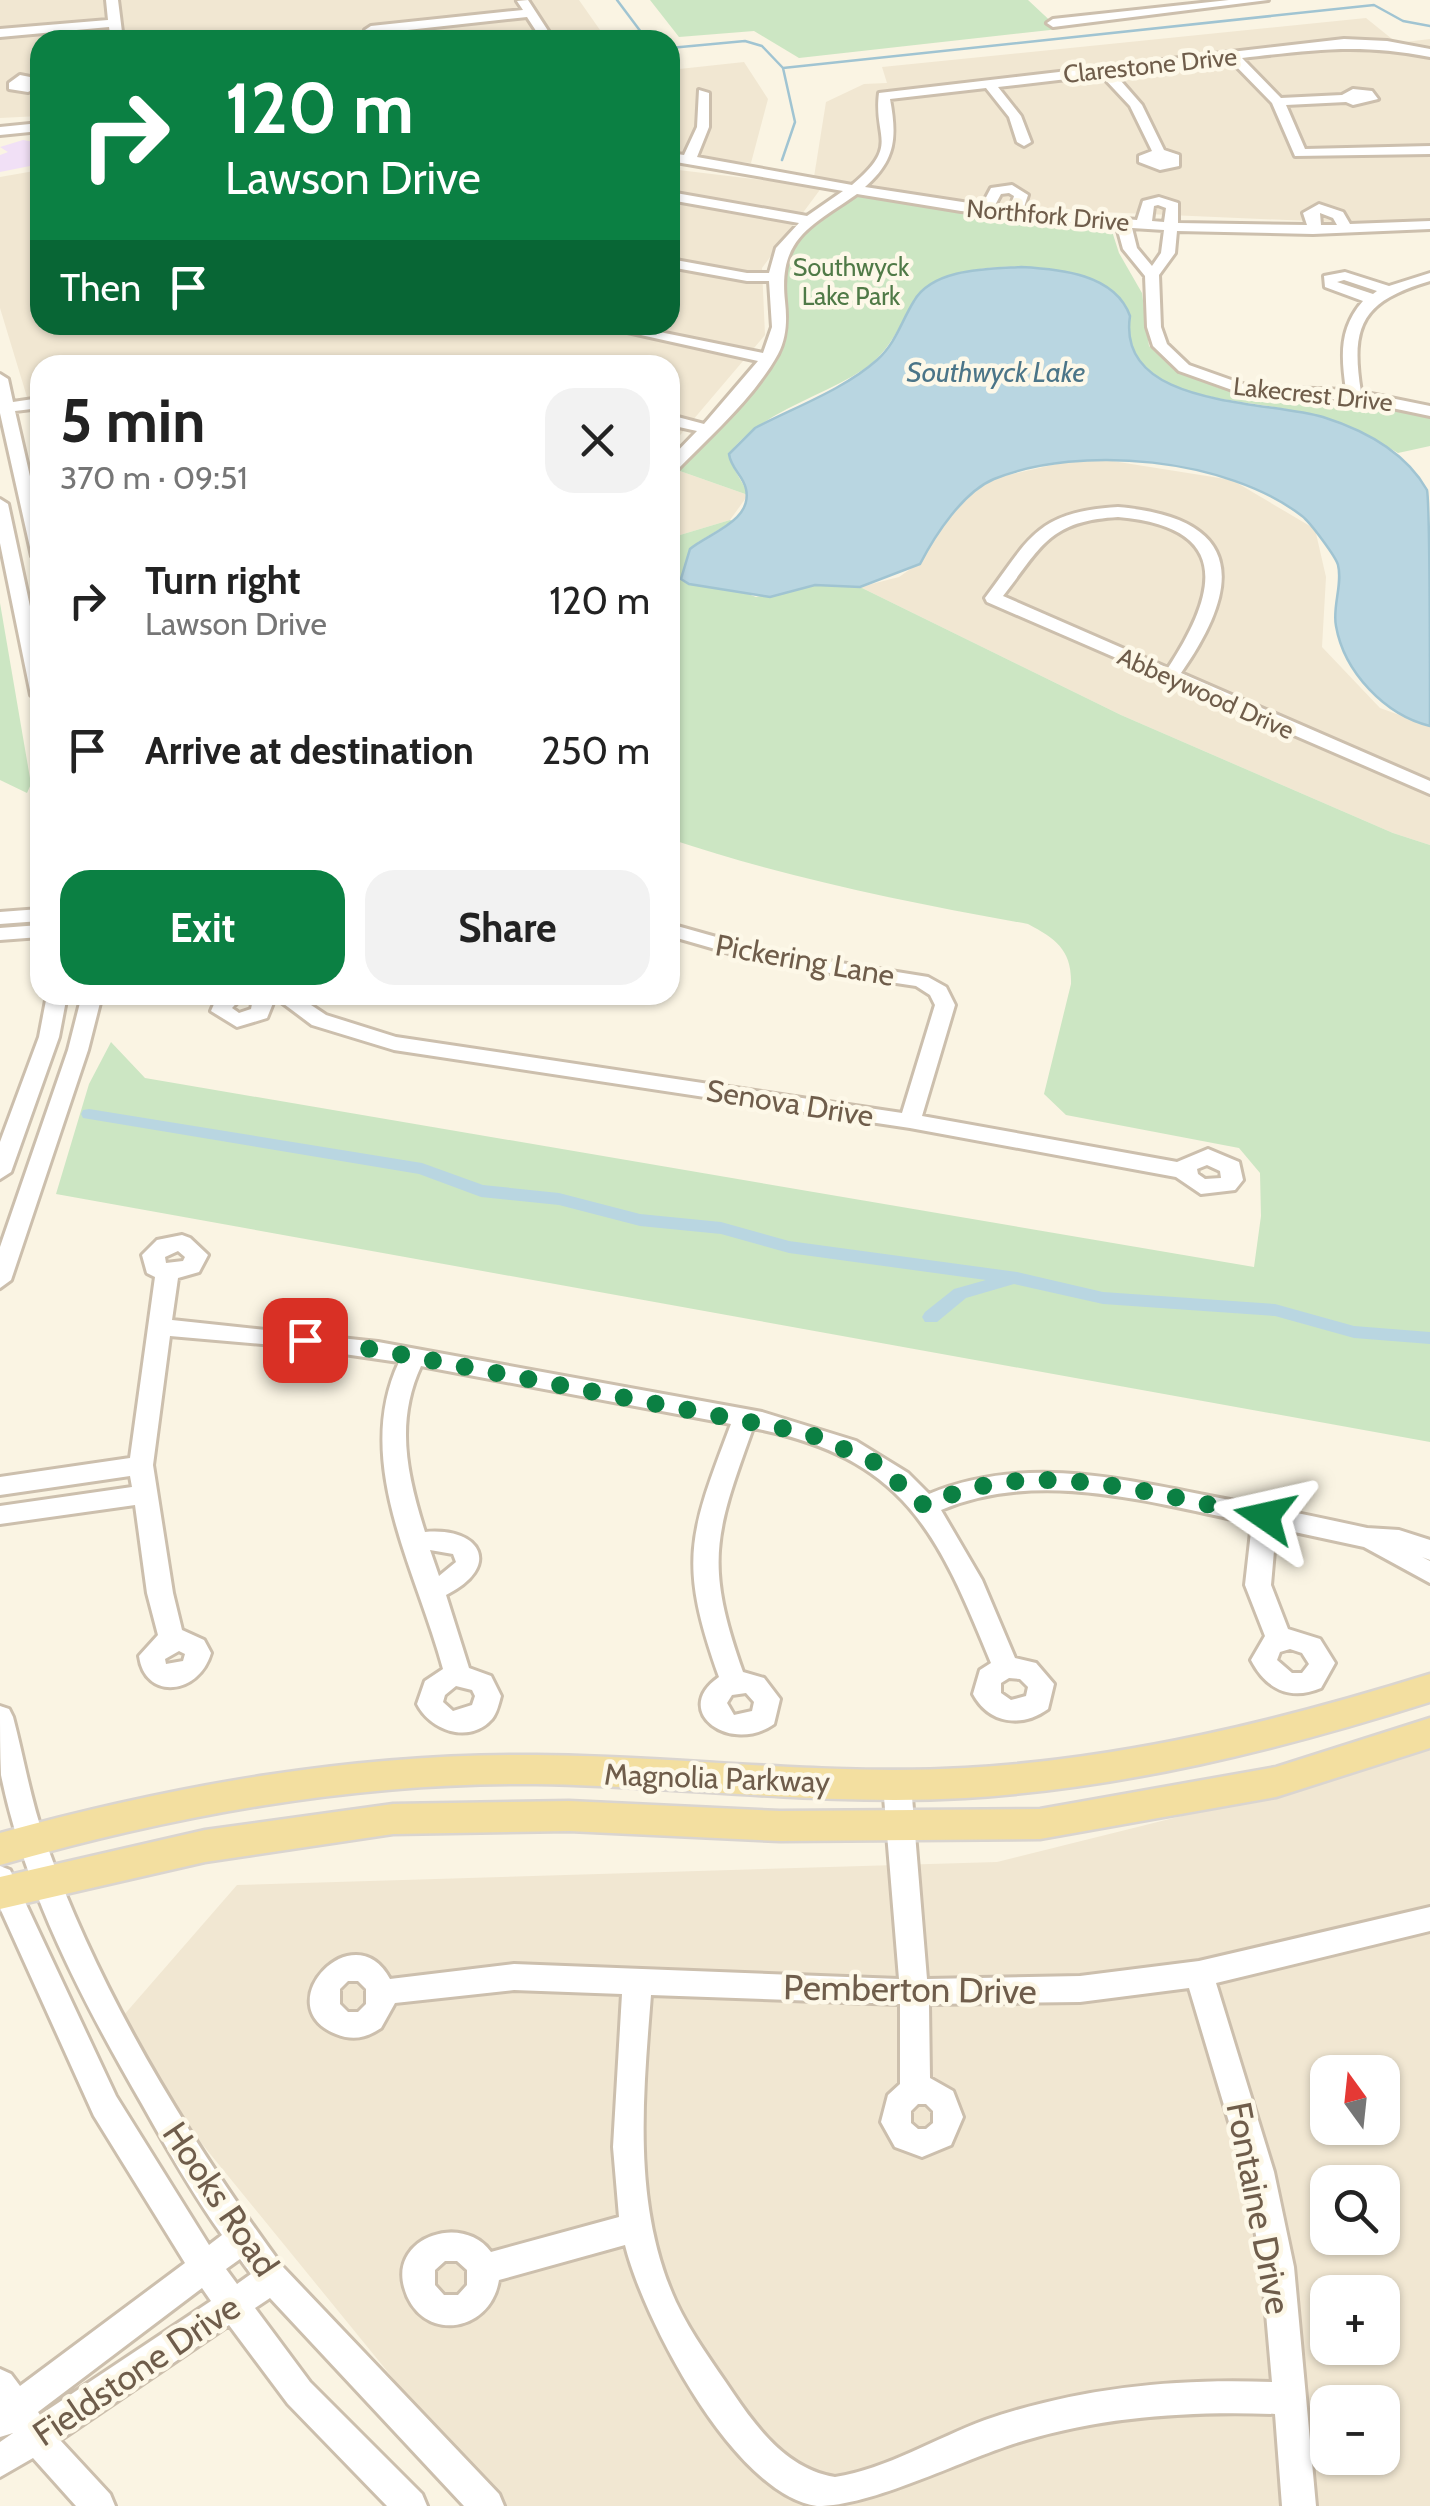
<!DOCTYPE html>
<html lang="en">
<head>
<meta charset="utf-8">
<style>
	body { margin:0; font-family:Cabin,sans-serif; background:#f2f2f2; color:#222; height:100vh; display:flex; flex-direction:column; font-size:38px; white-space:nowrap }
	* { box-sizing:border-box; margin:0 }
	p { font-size:32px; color:#767676 }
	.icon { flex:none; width:55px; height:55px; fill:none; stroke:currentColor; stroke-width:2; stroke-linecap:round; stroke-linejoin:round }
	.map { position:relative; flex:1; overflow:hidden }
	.side { position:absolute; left:30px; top:355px; width:650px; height:650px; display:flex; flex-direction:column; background:#fff; border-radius:30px; box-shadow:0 2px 8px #0004 }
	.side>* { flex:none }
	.banner { position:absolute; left:30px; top:30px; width:650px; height:305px; border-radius:30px; box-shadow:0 2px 8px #0004; background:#0b8043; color:#fff; overflow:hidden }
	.needle { width:65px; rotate:345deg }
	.controls { position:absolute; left:1310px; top:2055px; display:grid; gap:20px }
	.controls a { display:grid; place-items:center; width:90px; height:90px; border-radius:20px; background:#fff; box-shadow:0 2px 8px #0004; font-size:50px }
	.pin { position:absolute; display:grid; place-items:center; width:85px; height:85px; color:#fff; margin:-42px; border-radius:20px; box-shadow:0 5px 15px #0006 }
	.me { position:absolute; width:110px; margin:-55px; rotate:281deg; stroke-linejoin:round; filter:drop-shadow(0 0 8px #0008) }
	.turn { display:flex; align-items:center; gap:35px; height:210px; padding:0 30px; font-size:45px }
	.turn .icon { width:130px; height:130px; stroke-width:2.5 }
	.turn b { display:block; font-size:70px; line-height:85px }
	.then { display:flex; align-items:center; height:95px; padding:0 30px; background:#0003; gap:20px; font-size:38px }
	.round { display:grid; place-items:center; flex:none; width:105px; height:105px; border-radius:30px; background:#f2f2f2 }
	.head { display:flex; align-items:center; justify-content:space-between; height:170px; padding:0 30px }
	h1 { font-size:60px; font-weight:700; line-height:75px }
	.primary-button { display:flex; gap:20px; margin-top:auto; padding:20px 30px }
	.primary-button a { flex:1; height:115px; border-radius:30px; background:#0b8043; color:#fff; font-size:40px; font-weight:700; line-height:115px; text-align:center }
	.primary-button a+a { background:#f2f2f2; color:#222 }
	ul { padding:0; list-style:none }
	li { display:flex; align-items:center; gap:30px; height:150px; padding:0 30px }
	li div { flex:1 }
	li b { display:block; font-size:38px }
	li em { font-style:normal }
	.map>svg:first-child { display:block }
	.residential { fill:#f1e7d2; fill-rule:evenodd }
	.education { fill:#f1e0f6 }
	.green { fill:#cce6c3 }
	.water { fill:#b9d6e1; stroke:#a0c4d2; stroke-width:2.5 }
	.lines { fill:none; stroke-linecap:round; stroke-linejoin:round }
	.stream { stroke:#a0c4d2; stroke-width:2.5 }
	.canal { fill:#b9d6e1; fill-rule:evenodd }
	.minor-casing { stroke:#ccbfad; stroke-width:6 }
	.major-casing { stroke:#dad5d0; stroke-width:5 }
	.minor { fill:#fff; fill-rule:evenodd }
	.major { fill:#f3dfa0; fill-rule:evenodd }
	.route { stroke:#0b8043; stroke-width:18; stroke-dasharray:0 32.4 }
	.labels { text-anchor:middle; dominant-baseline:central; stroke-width:9; stroke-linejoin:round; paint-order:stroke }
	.far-street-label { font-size:25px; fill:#6f5d4b; stroke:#fdf8e8 }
	.far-park-label { font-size:25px; fill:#507a47; stroke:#fdf8e8 }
	.far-water-label { font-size:28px; font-style:italic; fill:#4b7588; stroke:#fdf8e8 }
	.street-label { font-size:30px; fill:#6f5d4b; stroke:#fdf8e8 }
	.near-street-label { font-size:35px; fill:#6f5d4b; stroke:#fdf8e8 }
</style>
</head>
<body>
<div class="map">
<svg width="1430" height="2506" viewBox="0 0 1430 2506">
	<rect width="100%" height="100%" fill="#faf4e3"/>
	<path class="residential" d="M0 0H579L607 40H40V116L0 118Z
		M1366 18 1397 43 1430 39V218L1378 224 963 206 814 177 826 102 864 84 887 83 882 67Z
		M744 62 768 99 751 163 670 155V70Z
		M670 169 822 187 762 268 765 335 670 447V365H40V440L0 308V177L40 170V325H670Z
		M1087 457 1232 480 1315 529 1326 577 1322 647 1380 708 1430 726V845L1393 833 1121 715 860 587 899 577 922 561 935 529 987 480Z
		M670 470H677L748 495 730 520 670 538Z
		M1430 1745V2506H497L110 2031 237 1885 997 1862 1367 1770ZM1328 2072H1382V2128H1328ZM1328 2182H1382V2238H1328ZM1328 2292H1382V2348H1328ZM1328 2402H1382V2458H1328Z"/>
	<path class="education" d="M23 140 40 143V164L0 172V155L8 152 0 147Z"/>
	<path class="green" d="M650 0H1028L1059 29 799 58 754 31 679 37Z
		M863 196 973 214 1110 225 1119 253 1142 293 1149 346 1174 370 1219 388 1248 394 1361 401 1424 414 1430 417V446L1398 453C1363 432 1330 420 1290 410 1234 397 1118 400 1130 316 1109 260 972 254 929 287 901 308 900 345 864 369 821 398 761 411 729 454 731 469 743 480 748 495L677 470 774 362 787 337 785 282 789 255 801 237 853 197Z
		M730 520 733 521 698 542 682 574 689 584 735 589 756 597 815 585 860 587 1121 715 1393 833 1430 845V1442L56 1194 89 1084 111 1042 145 1078 1254 1267 1261 1216 1260 1173 1239 1148 1066 1115 1044 1094 1071 984C1072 950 1056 939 1028 924 906 902 787 878 670 839V538Z
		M0 603 31 784 27 793 0 780Z"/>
	<path class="water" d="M1021 267C1060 269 1115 274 1130 316 1116 408 1265 400 1323 417 1364 430 1405 451 1427 490 1430 505 1430 693 1430 726 1385 715 1344 672 1336 626 1332 607 1343 584 1338 565 1336 557 1310 522 1302 516 1227 458 1081 444 994 479 963 492 935 535 920 564L860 587 815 585 770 597 689 584 681 579 690 549C709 533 753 521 746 489 743 475 731 469 729 454L755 428C795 407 843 390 877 360 896 343 901 322 914 301 933 268 989 269 1021 267Z"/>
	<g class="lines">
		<path class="stream" d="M617 0 647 40
			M670 48 745 41 762 46 783 68 795 122 782 160
			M783 68 1374 5 1403 21 1430 26"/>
		<path class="canal" d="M89 1109 422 1163 483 1185 559 1193 640 1214 721 1222 789 1241 1017 1272 1103 1292 1275 1304 1354 1326 1430 1332V1344L1354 1338 1275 1316 1103 1304 1014 1284 966 1298 937 1322H925L922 1317 925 1312 954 1289 986 1280 789 1253 721 1234 640 1226 559 1205 481 1197 419 1174 83 1118 81 1114 83 1110Z"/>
		<g class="minor-casing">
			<path id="minor" d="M106 0H118L123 40H111L109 27 0 37V29L108 20Z
				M1229 0H1268L1053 27 1047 23 1053 19Z
				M517 1 528 0 554 40H542L527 17 371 34 365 30 371 26 523 10Z
				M1344 39 1387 41 1430 49V57C1359 43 1313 50 1242 58L1281 98 1342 95 1353 89 1372 91 1378 99 1353 105 1346 102 1286 105 1305 149 1430 146V154L1295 156 1272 103 1230 60 1114 73 1142 105 1164 150 1179 155V166L1160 170 1139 162V156L1152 151 1130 106 1101 75 998 87 1021 116 1031 142 1024 146 1017 142 1009 117 986 88 890 99C897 137 896 160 865 187L982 205 991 188 1012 185 1028 195 1023 210 1137 220 1143 201 1159 197 1178 203V223L1307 225 1303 213 1319 204 1343 212 1350 224 1430 221V229L1313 234 1177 231 1175 253 1159 275 1161 327 1167 344 1189 365 1251 387 1346 390C1341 356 1339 328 1363 301L1325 287 1324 276 1345 272 1389 286 1430 273V281C1363 301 1350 324 1361 392L1430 406V416L1354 400 1249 396 1179 371 1153 346 1147 327 1145 276 1123 249 1117 227 961 211 857 194C812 226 778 237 785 301 787 319 787 337 778 354 753 399 711 435 676 471L670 473V459L697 431 670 425V415L704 424 758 361 596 325H625L763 353 772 327 769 281H747L670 267V259L747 273H769L776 248 799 223 670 200V192L807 216 843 191 670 161V153L684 155 697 127 699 90 709 93V127L697 157 852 185C901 144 873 139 879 93ZM1009 193 1014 196 1010 209 994 207 1001 194ZM1158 205 1166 208 1164 222 1152 221 1154 206ZM1320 213 1333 218 1337 225H1321ZM1132 228 1164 230 1161 253 1152 266 1137 248ZM1344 280 1377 291 1373 294 1337 282Z
				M20 75 40 79V86L28 92 9 89V83Z
				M40 123V131L0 135V127Z
				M0 374 8 379 13 402 40 398V408L15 411 40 520V561L32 556 0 413Z
				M0 499 8 504 40 653V700L31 695 0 543Z
				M1118 507C1242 518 1244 583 1181 673L1430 781V794L987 602 985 598C1030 538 1036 512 1118 507ZM1118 517C1231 527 1219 590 1168 668L1003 596C1042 546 1049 521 1118 517Z
				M40 909V921L0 924V912Z
				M670 924 766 951 928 977 946 987 955 1005 922 1116 1177 1162 1208 1149 1239 1162 1243 1180 1235 1190 1201 1194 1176 1177 910 1128 394 1050 312 1025 272 995H296L326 1015 396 1037 902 1113 935 1005 930 995 916 986 764 963 670 936ZM1207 1165 1220 1171 1221 1178 1205 1179 1198 1174 1197 1169Z
				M40 925V937L0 940V928Z
				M47 995H67L59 1037 11 1172 0 1179V1142L39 1037Z
				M82 995H102L88 1050 11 1280 0 1288V1247L68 1050Z
				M218 995H244L232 1008 239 1013 251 1009 252 1004 245 995H267L273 1003 267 1018 237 1027 211 1011Z
				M182 1235 190 1238 208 1255 199 1272 178 1278 172 1320 378 1342 762 1412 856 1441 908 1473 929 1494C1021 1456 1114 1477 1209 1496 1262 1506 1314 1516 1367 1528L1399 1530 1430 1540V1560L1422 1557 1430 1561V1583L1364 1547 1276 1528 1271 1585 1288 1629 1320 1639 1335 1663 1321 1688C1290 1701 1266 1689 1251 1660L1265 1636 1245 1585 1252 1523C1151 1503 1040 1468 941 1510L982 1580 1015 1658 1036 1663 1054 1684 1048 1709C1022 1728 989 1724 973 1694L980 1670 991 1663C937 1531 904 1457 753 1428 715 1534 704 1562 743 1672L764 1678 780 1699 774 1724C730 1755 670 1711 719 1677 678 1562 689 1535 731 1424L421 1366C395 1422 407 1475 425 1532 482 1527 502 1567 446 1595L469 1668 491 1676 501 1696C499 1703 497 1713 492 1719 469 1745 430 1730 417 1704L425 1681 443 1669C417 1571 352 1462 399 1362L296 1347 170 1336 153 1465 173 1593 182 1630 204 1640 211 1653C199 1695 145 1701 139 1656L158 1635 147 1593 135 1505 0 1524V1506L132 1487 130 1476 0 1495V1477L130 1458 155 1277 147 1273 142 1255 157 1240ZM178 1251 185 1257 183 1261 166 1263 165 1257ZM430 1550 453 1554 456 1562 439 1576ZM1290 1649 1302 1653 1309 1664 1302 1673H1292L1277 1660 1280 1652ZM179 1651 185 1654 183 1661 166 1664 165 1659ZM1009 1678 1020 1679 1028 1687 1026 1696 1011 1700 1001 1693V1683ZM456 1686 472 1690 475 1696 472 1705 453 1711 443 1702 445 1695ZM746 1693 754 1702 752 1711 734 1715 727 1703 732 1695Z
				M0 1706 9 1709 13 1717C24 1758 31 1803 46 1843 101 1996 188 2138 283 2267L499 2494 504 2506H464L270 2298 255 2308 310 2382 422 2494 427 2506H387L288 2404 229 2325 60 2440 110 2494 115 2506H76L33 2458 0 2477V2442L13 2433 0 2437V2369L11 2374 20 2386 185 2263 94 2116 0 1908V1866L10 1870 116 2096 209 2245 222 2235C192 2193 167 2149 142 2104 83 2002 25 1892 1 1775 0 1753 0 1728 0 1706ZM240 2259 251 2274 237 2284 226 2269ZM202 2288 211 2301 40 2415 38 2412Z
				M897 1774 907 1777 911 1785 927 1979 1080 1976 1199 1961 1430 1907V1931L1216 1983 1274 2172 1294 2267 1316 2506H1282L1275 2414C1191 2411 1107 2416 1026 2440 966 2457 875 2506 817 2506 734 2495 643 2318 625 2245L499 2280C490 2335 419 2343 404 2287 390 2236 464 2213 491 2252L619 2217 613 2147 622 1994 514 1990 395 2003 381 2028C366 2038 353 2041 336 2034 266 2006 354 1911 390 1979L514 1964 899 1979 883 1785 887 1777ZM348 1981H358L366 1989V2004L358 2012H348L340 2004V1989ZM1189 1988 1244 2172 1262 2267 1272 2382C1174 2378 1078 2388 985 2420 936 2438 887 2469 835 2477 788 2469 758 2430 733 2393 713 2363 691 2334 676 2302 632 2206 643 2098 651 1995L900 2004V2084L888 2095 881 2122 895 2147 922 2157 951 2145 963 2117 953 2091 930 2078 929 2004 1080 2002ZM918 2104H926L933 2111V2123L926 2129H918L911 2123V2111ZM445 2261H457L467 2270V2285L458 2295H444L435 2285V2270Z"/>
		</g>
		<g class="major-casing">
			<path id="major" d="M1430 1674V1702C1279 1750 1125 1788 965 1798 822 1806 679 1786 536 1784 354 1782 175 1815 0 1865V1833C175 1785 354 1753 536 1755 679 1756 822 1776 965 1768 1124 1759 1279 1721 1430 1674Z
				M1430 1718V1748L1276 1797 1040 1839 780 1841 569 1831 393 1834 205 1862 0 1909V1877L205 1830 393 1804 569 1801 780 1811 1040 1809 1276 1767Z"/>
		</g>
		<use href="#minor" class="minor"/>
		<use href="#major" class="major"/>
	</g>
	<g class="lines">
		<path class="route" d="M305 1340 378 1350 807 1433 874 1462 925 1506C1031 1452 1155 1496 1265 1516"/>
	</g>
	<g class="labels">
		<g class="far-street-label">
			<text transform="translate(1150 65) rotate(-6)">Clarestone Drive</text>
			<text transform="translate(1048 215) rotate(5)">Northfork Drive</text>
			<text transform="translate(1313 394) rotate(6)">Lakecrest Drive</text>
			<text transform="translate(1206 693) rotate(24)">Abbeywood Drive</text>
		</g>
		<g class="far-park-label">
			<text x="851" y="267">Southwyck<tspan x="851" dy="29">Lake Park</tspan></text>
		</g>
		<g class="far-water-label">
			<text x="996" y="372">Southwyck Lake</text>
		</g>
		<g class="street-label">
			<text transform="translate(805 960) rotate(10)">Pickering Lane</text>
			<text transform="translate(790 1103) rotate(9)">Senova Drive</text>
			<text transform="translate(717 1778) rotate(2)">Magnolia Parkway</text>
		</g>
		<g class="near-street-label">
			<text transform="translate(910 1989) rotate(1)">Pemberton Drive</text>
			<text transform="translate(221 2199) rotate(56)">Hooks Road</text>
			<text transform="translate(1259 2208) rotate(79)">Fontaine Drive</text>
			<text transform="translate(136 2370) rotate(-34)">Fieldstone Drive</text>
		</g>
	</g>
</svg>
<div class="controls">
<a><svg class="needle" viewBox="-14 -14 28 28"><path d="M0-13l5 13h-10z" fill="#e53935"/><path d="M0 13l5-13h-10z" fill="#767676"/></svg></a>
<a><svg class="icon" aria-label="search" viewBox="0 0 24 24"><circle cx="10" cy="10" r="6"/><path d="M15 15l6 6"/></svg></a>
<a>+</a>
<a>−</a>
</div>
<div class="pin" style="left:305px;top:1340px;background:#d93025"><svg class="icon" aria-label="arrive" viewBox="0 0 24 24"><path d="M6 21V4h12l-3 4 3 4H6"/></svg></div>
<svg class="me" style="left:1265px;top:1516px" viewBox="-20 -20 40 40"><path d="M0-17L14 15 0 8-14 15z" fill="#0b8043" stroke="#fff" stroke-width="4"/></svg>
<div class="banner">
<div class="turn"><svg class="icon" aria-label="right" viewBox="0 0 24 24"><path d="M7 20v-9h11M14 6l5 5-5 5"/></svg><div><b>120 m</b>Lawson Drive</div></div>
<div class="then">Then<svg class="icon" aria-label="arrive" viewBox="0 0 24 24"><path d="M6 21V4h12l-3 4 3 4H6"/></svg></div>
</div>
<section class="side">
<div class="head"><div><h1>5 min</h1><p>370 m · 09:51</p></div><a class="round"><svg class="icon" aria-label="close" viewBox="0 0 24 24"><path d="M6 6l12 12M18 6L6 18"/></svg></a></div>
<ul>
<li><svg class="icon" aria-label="right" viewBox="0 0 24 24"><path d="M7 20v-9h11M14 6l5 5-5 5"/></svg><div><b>Turn right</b><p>Lawson Drive</p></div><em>120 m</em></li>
<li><svg class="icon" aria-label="arrive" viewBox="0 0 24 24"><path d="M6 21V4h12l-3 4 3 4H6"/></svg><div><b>Arrive at destination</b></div><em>250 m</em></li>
</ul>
<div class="primary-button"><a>Exit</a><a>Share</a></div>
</section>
</div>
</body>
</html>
